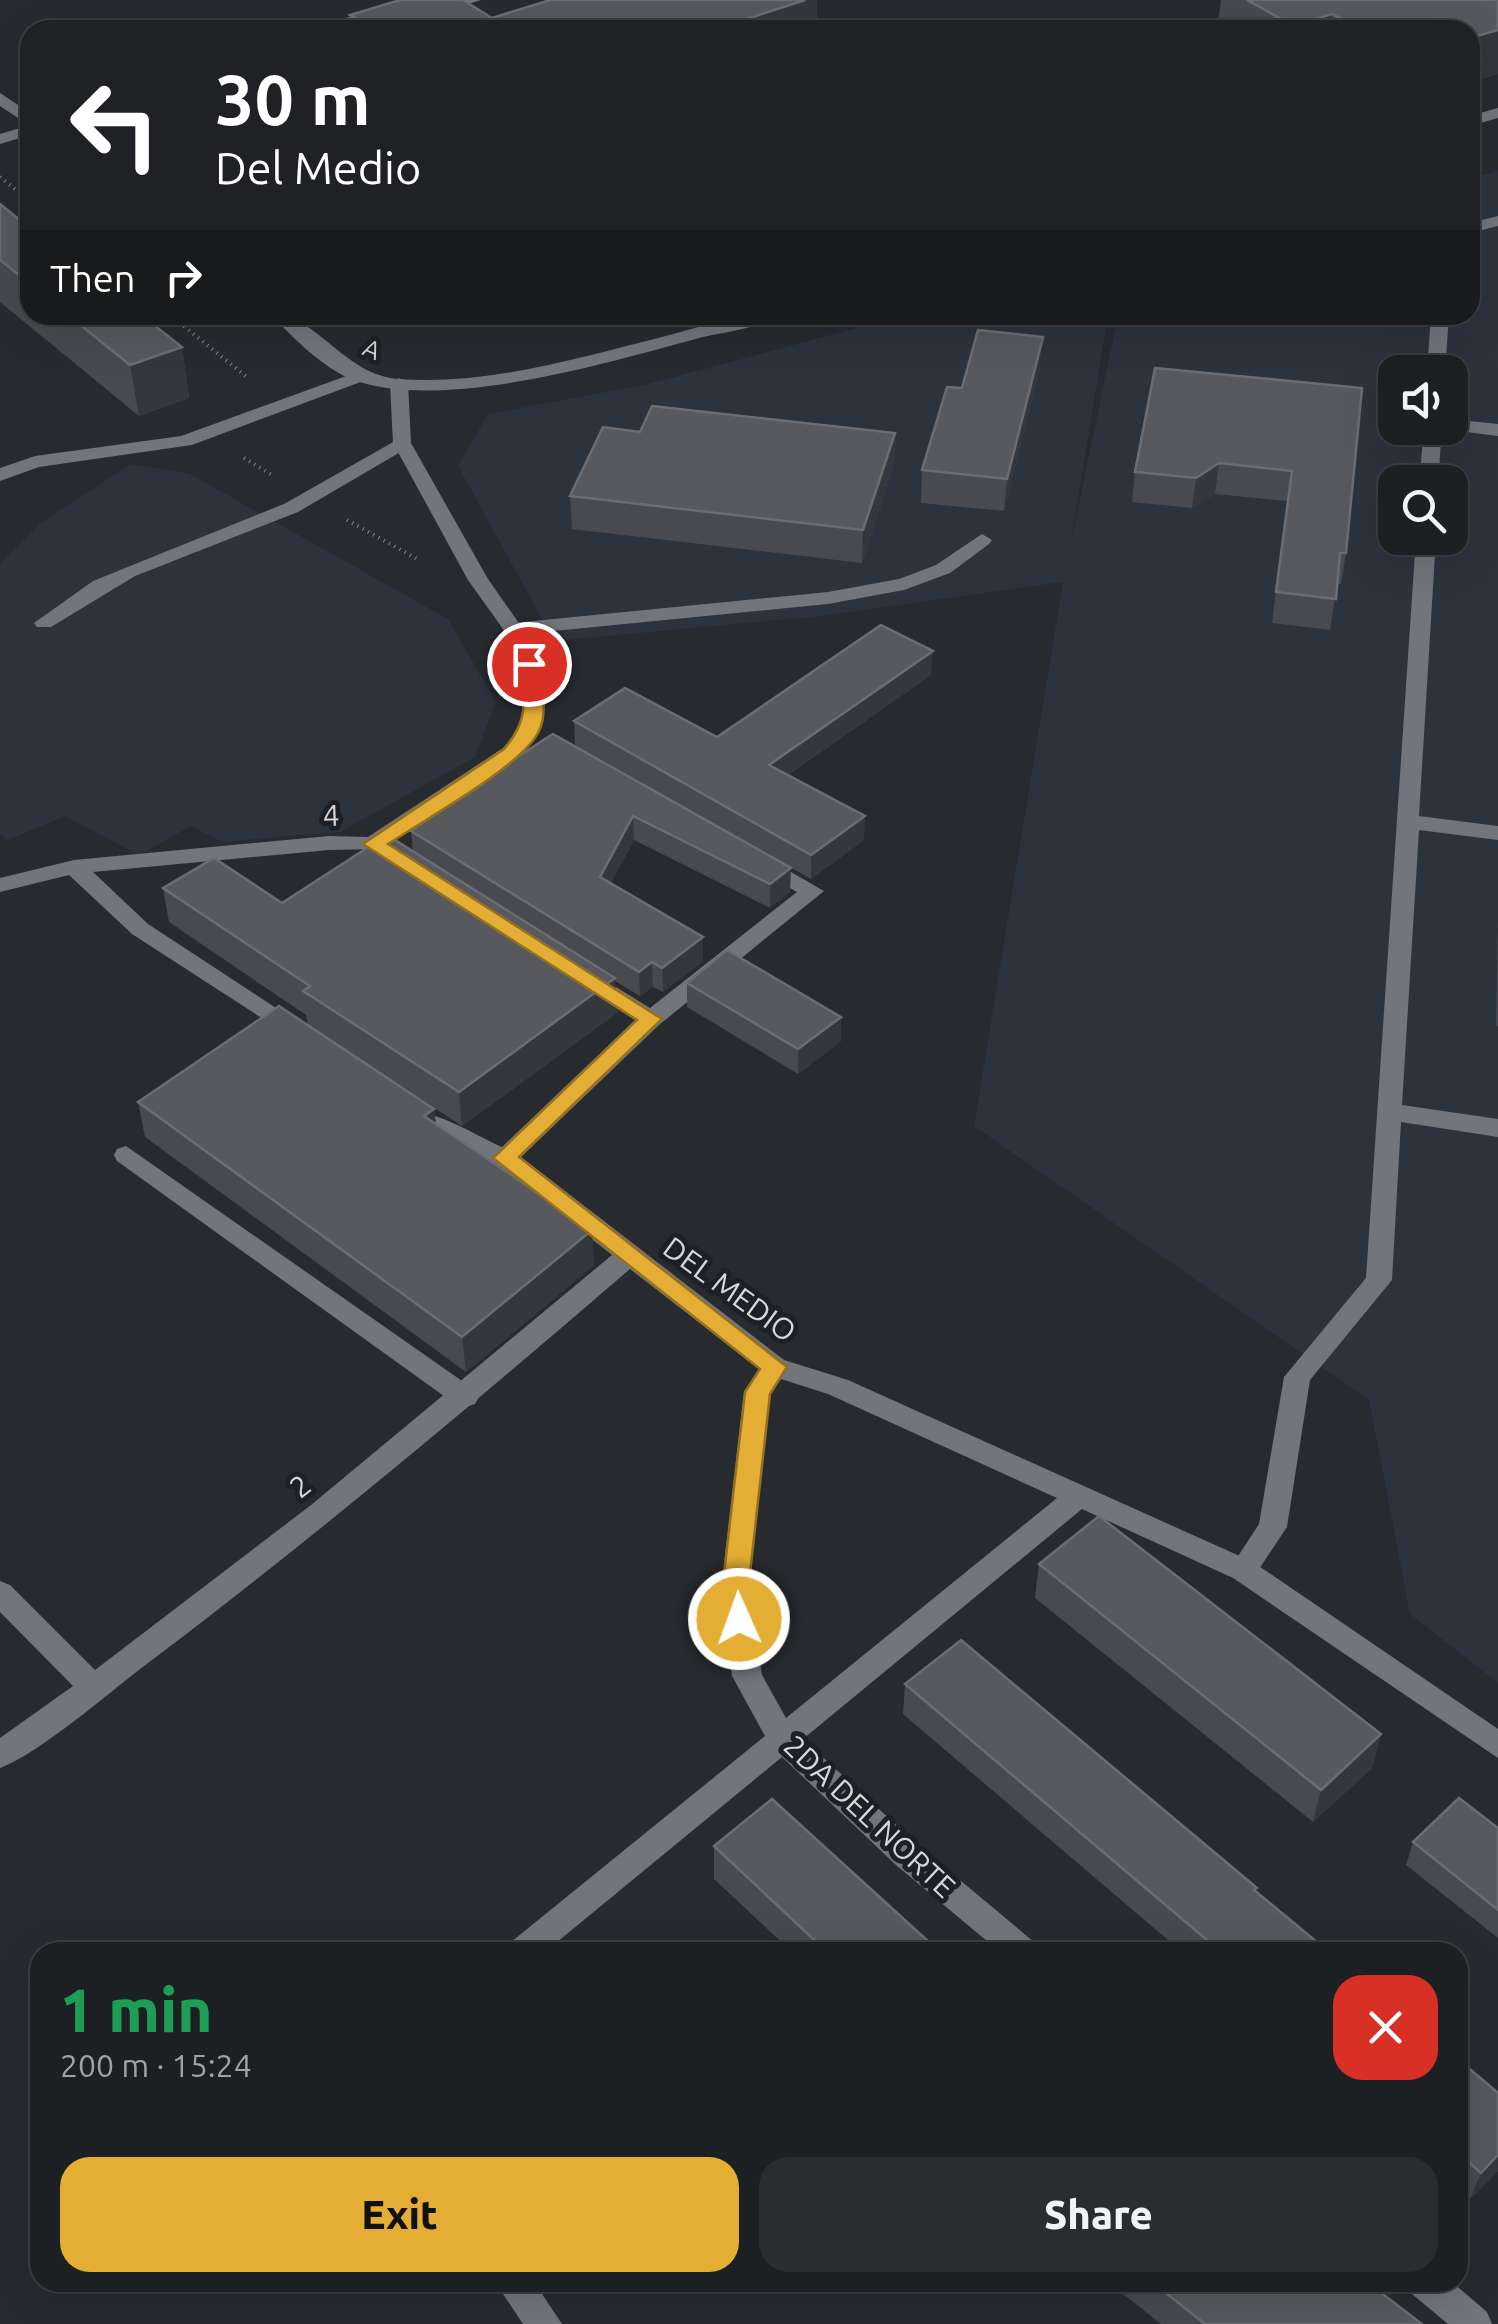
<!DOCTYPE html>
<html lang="en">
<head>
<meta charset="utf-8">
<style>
	body { margin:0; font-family:Ubuntu,sans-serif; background:#2a2d30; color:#f1f3f6; height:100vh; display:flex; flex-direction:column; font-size:38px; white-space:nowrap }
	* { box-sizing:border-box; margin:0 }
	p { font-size:32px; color:#a0a3a6 }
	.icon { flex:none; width:55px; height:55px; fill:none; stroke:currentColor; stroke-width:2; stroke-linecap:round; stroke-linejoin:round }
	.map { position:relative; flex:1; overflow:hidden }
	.drawer { position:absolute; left:30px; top:1942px; width:1438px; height:350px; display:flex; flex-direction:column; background:#1d2023; border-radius:30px; box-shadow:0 10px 40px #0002,0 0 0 2px #3b3e41 }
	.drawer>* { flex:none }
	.hud { position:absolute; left:20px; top:20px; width:1460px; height:305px; border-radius:30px; box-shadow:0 10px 40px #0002,0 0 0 2px #3b3e41; background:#202124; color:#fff; overflow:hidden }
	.tools { position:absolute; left:1378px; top:355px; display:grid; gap:20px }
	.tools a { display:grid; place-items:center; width:90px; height:90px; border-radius:20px; background:#1d2023; box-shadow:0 10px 40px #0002,0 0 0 2px #3b3e41; font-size:50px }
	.pin { position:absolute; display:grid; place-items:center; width:85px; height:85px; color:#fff; margin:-42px; border:5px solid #fff; border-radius:50%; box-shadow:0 2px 10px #0007 }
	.me { position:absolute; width:110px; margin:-55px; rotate:358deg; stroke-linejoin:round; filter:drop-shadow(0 0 8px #0008) }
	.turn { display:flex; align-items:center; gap:35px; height:210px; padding:0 30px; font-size:45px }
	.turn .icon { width:130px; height:130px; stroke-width:2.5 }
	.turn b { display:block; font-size:70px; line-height:85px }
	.then { display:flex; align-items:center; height:95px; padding:0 30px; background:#0003; gap:20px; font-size:38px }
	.round { display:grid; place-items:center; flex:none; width:105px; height:105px; border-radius:30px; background:#2a2d30 }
	.headline { display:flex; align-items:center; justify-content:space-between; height:170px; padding:0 30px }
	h1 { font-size:60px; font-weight:800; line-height:75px; color:#1e9e55 }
	.primary-button { display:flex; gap:20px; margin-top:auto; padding:20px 30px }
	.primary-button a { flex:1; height:115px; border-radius:30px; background:#e4ae35; color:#111; font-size:40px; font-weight:800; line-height:115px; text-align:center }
	.primary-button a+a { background:#2a2d30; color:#f1f3f6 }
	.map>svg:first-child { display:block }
	.built { fill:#2d333d; fill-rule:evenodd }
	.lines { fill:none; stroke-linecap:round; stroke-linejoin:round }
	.path { stroke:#86888c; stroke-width:4; stroke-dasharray:1 5; stroke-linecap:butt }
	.lane { fill:#72757b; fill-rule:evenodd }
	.street { fill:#72757b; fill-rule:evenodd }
	.secondary { fill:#72757b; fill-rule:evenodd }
	.wall { fill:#484a50 }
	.shaded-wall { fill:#34373c }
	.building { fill:#57595e; stroke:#6b6d72; stroke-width:2.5 }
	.route { fill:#e4ae35; stroke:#947122; stroke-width:2.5 }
	.labels { text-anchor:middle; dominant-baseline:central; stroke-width:10; stroke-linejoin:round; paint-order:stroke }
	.far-street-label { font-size:25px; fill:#d6d7db; stroke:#1e2025 }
	.street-label { font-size:30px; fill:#d6d7db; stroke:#1e2025 }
</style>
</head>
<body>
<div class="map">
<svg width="1498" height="2324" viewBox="0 0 1498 2324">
	<rect width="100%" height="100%" fill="#272a2f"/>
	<path class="built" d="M1498 171V1683L1410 1614 1369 1400 974 1126 1063 582 821 616 554 641 458 466 488 414 649 384 905 315H1108L1071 542 1118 315H1470V179ZM1395 372H1450V428H1395ZM1395 482H1450V538H1395Z
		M131 464 190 474 448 619 496 702 475 757 340 832 222 842 191 826 139 855 65 816 8 840 0 834V563L42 522Z"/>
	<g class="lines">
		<path class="path" d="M0 177 30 201
			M170 315 248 378
			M244 458 272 475
			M347 520 419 560"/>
		<path class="lane" d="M1498 216V226L1470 233V223Z
			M1431 315H1449L1445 372H1427Z
			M1450 419 1498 424V436L1443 429 1450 428Z
			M1424 428H1442L1438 482H1419Z
			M402 437 409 439V447L298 512 135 576 51 627H37L34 623 93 581 284 504Z
			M982 534 992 540 989 544 950 573 904 590 828 604 513 635 503 629 513 623 828 592 899 579 936 565Z
			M1416 538H1436L1419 816 1498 826V840L1419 830 1402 1105 1498 1119V1137L1401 1122 1392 1280 1310 1380 1287 1527 1253 1578 1243 1581 1233 1578 1229 1570 1259 1524 1284 1377 1366 1278Z
			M126 1146 475 1390 479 1397 475 1404 465 1407 455 1404 117 1161 114 1155 117 1149Z
			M495 2282H534L562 2324H523Z"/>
		<path class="street" d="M457 0H481L387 30H363Z
			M30 125V135L0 144V134Z
			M360 371 369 376 366 380 192 445 39 467 0 481V468L35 456 181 436Z
			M399 378 408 383 411 443 488 579 523 629 539 664 545 708 540 731 519 758 381 849 329 850 93 872 148 924 302 1025 306 1031 294 1039 132 934 69 875 0 892V878L74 860 329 836 368 837 503 748 519 730 523 708 519 664 503 629 468 580 393 443 390 383Z
			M760 854 824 891 659 1025 521 1157 784 1360 848 1380 1253 1562 1498 1729V1758L1233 1578 1082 1509 803 1739 918 1845 1034 1942 1039 1952H1000L896 1865 782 1757 545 1952H506L511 1942 765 1736 732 1676 721 1591 744 1392 759 1369 630 1269C473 1404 314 1538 148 1663 112 1690 39 1754 0 1768V1738L73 1686 0 1612V1581L10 1585 95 1670 311 1505 612 1255 496 1164 439 1140 415 1120 418 1114C434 1109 483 1139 502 1147L635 1020 579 984 575 979 579 974H595L650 1008 797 892 752 866 749 861 752 856ZM781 1379 828 1394 1057 1498 786 1718 762 1675 749 1591 770 1394Z
			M1407 2282H1452L1487 2312 1492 2324H1448L1412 2294Z"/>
		<path class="secondary" d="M0 93 30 113V126L0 106Z
			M1498 108V118L1470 126V116Z
			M272 315C318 315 343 374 398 379 485 386 578 358 662 337 700 327 736 315 775 315 758 329 724 332 703 337 609 362 449 411 356 381 327 371 292 338 272 315Z"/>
	</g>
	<path class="wall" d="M1221 0H1498V74L1470 82V30H1217Z
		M0 204 30 228V315H141L182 347 189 398 139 416 0 302Z
		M1040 368 1004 511 921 503 922 470 962 388Z
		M1362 388 1346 553 1341 584H1337L1330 630 1272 623 1287 501 1215 494 1192 508 1132 502 1135 472Z
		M895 433 894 466 862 563 572 529 570 496Z
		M931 675 788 775 864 840 811 879 575 745 574 721 717 737Z
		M553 734 790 892 770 908 634 840 611 883 703 961 663 992 653 987 640 996 615 981 617 1013 462 1126 308 1025 306 1015 169 922 163 888 282 903 413 852 411 831 420 825V820Z
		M1498 921V1026H1496Z
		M687 983 841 1017V1041L798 1074 687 1007Z
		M138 1102 434 1109 436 1124 592 1230 594 1265 466 1372 145 1137Z
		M1039 1564 1381 1734 1372 1768 1313 1822 1035 1598Z
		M905 1684 1256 1892 1329 1952H1182L903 1714Z
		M1498 1828V1938L1406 1865 1413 1842Z
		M714 1846 940 1952H792L714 1879Z
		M1458 2059 1498 2171 1470 2199 1458 2188Z
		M1108 2282H1367L1422 2324H1161Z"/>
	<path class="shaded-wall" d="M805 0H817V30H713Z
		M1332 14 1330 30H1294V26Z
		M1498 30V74L1470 82V38Z
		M1043 337 1040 368 1004 511 1007 479Z
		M182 347 189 398 139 416 130 365Z
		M895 433 894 466 862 563 863 530Z
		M1219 463 1215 494 1192 508 1196 478Z
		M933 651 931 675 769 788V765Z
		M633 816 634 840 601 901 600 877Z
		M865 816 864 840 811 879V855Z
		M791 868 790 892 770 908V884Z
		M703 937V961L663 992 662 968Z
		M652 962 653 987 640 996 639 972Z
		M615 978 617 1013 462 1126 459 1092Z
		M841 1017V1041L798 1074V1049Z
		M434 1109 438 1144 424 1116Z
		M592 1230 594 1265 466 1372 462 1337Z
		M1381 1734 1372 1768 1313 1822 1321 1790Z
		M1498 2155V2171L1470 2199 1481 2173Z"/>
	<path class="building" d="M400 0H463L492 18 550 0H805L713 30H308L354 17 350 15Z
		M1247 0H1498V30L1470 38V30H1364L1332 14 1294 26Z
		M0 204 30 228V284L0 260Z
		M68 315H141L182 347 130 365Z
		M978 330 1043 337 1007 479 922 470 947 387 962 388Z
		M1155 368 1362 388 1346 553H1340L1336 599 1276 592 1292 471 1219 463 1196 478 1135 472Z
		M652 406 895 433 863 530 570 496 603 427 640 432Z
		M881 625 933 651 769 765 865 816 811 855 574 721 625 688 717 737Z
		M553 734 791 868 770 884 633 816 600 877 703 937 662 968 652 962 639 972 411 831 424 822 420 820Z
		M387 835 615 978 459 1092 303 991 310 986 163 888 214 858 282 903Z
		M727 950 841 1017 798 1049 687 983Z
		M279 1006 434 1109 424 1116 592 1230 462 1337 138 1102Z
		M1099 1516 1381 1734 1321 1790 1039 1564Z
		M961 1640 1257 1888 1254 1890 1329 1952H1221L905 1684Z
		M1459 1798 1498 1828V1910L1413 1842Z
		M772 1799 940 1952H827L714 1846Z
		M1458 2059 1498 2093V2155L1481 2173 1458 2153Z
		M1152 2282H1367L1422 2324H1205Z"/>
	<path class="route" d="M529 658 538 664C541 686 549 713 538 733 519 768 424 820 388 844L662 1019 519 1157 787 1367 770 1394 748 1591 752 1619 748 1627 739 1630 730 1627 722 1591 745 1392 760 1369 493 1158 637 1020 363 844 504 749C530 719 524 701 520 664Z"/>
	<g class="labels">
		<g class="far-street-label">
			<text transform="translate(372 349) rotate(23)">A</text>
		</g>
		<g class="street-label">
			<text transform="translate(331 815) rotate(-2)">4</text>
			<text transform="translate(730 1289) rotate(36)">DEL MEDIO</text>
			<text transform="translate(300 1486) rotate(-38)">2</text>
			<text transform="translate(870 1816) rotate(43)">2DA DEL NORTE</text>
		</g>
	</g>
</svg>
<div class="tools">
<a><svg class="icon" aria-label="sound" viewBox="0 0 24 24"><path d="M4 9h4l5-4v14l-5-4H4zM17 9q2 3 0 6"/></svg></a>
<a><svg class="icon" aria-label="search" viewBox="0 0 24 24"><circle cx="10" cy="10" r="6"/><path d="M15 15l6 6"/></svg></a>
</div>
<div class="pin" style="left:529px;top:664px;background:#d93025"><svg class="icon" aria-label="arrive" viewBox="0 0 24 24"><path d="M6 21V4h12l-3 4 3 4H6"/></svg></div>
<svg class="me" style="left:739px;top:1619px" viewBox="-20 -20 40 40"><circle r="17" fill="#e4ae35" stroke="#fff" stroke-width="3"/><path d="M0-11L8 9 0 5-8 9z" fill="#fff"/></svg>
<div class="hud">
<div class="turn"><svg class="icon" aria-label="left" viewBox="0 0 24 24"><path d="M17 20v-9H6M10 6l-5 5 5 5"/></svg><div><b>30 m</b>Del Medio</div></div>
<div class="then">Then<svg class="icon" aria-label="right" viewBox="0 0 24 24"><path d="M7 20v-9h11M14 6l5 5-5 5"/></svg></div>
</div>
<section class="drawer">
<div class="headline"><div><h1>1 min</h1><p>200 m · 15:24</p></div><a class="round" style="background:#d93025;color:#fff"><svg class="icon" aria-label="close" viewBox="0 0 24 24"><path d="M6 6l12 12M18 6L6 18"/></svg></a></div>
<div class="primary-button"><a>Exit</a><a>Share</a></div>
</section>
</div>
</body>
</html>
